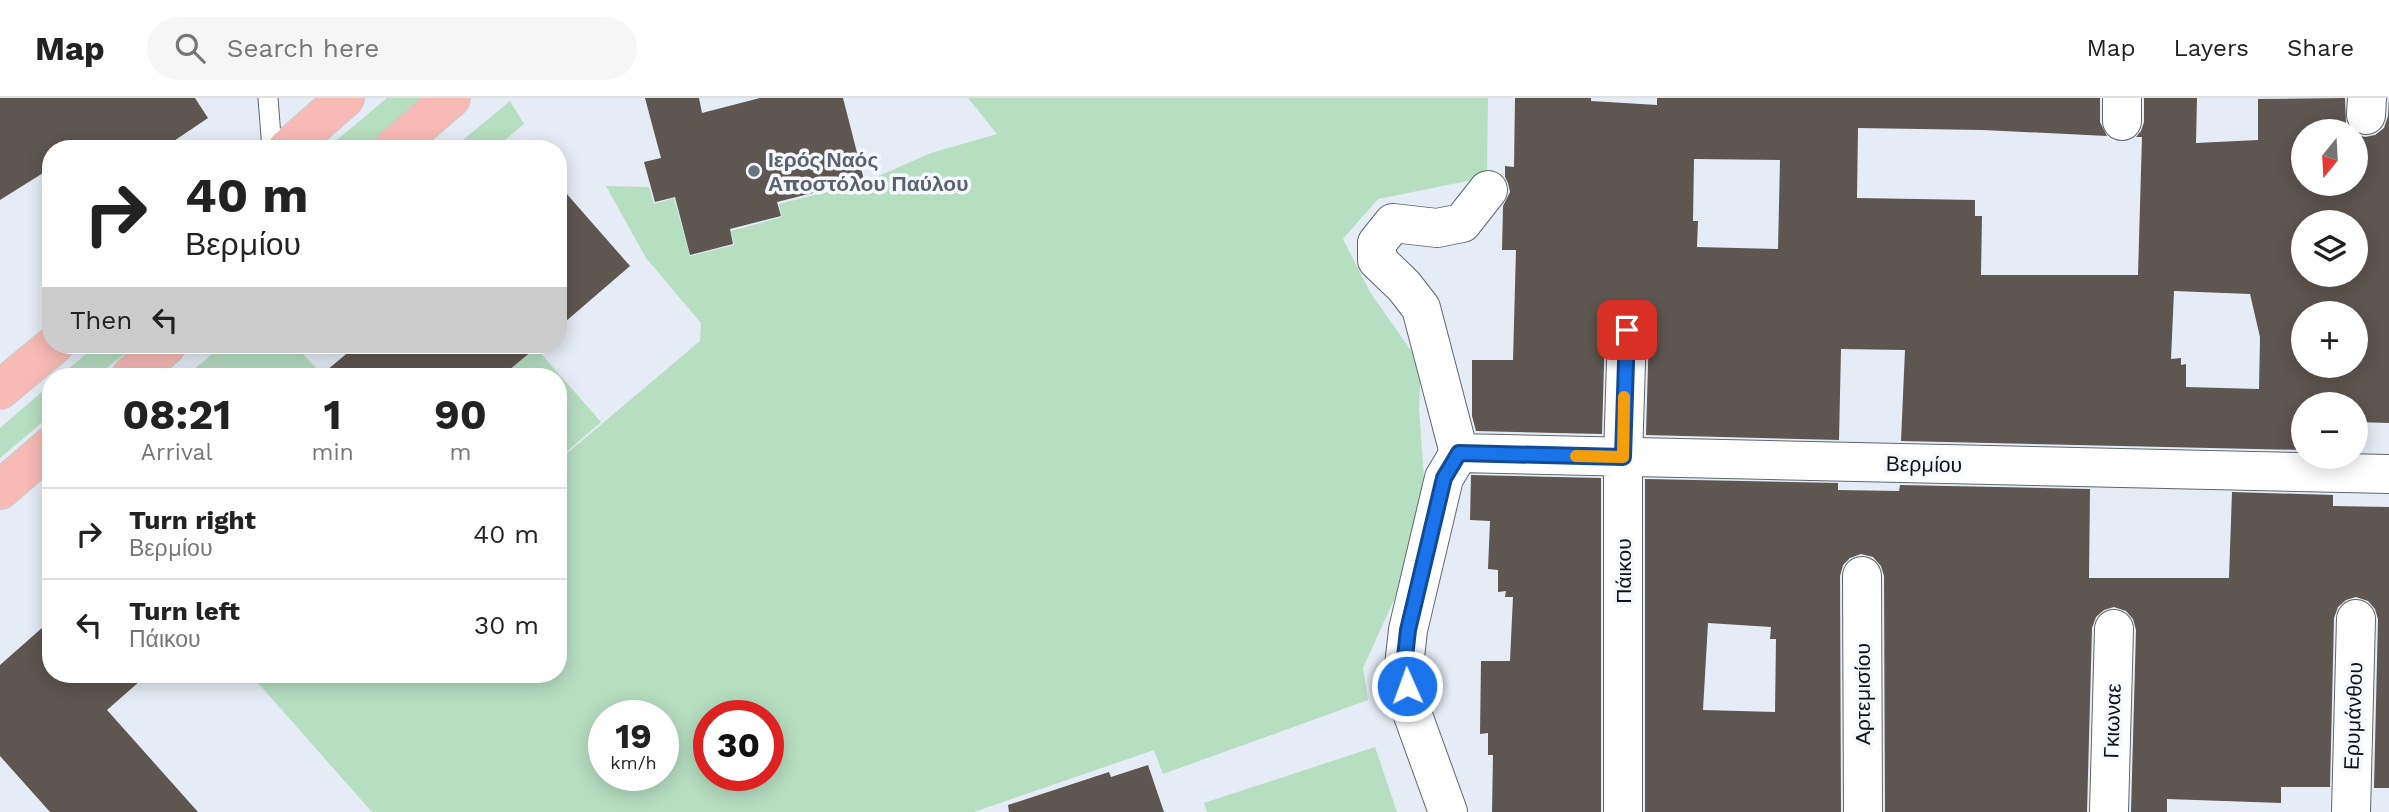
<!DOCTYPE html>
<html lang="en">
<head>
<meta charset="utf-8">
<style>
	body { margin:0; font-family:"Work Sans",sans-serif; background:#f6f6f6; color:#222; height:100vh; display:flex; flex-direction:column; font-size:26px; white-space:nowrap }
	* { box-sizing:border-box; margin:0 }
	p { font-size:23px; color:#767676 }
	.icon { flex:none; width:38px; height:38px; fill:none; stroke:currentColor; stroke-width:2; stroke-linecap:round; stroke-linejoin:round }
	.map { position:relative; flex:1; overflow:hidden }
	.side { position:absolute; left:42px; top:270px; width:525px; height:315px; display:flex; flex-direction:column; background:#fff; border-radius:28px; box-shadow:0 4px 18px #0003 }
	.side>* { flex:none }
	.hud { position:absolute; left:42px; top:42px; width:525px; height:214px; border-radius:28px; box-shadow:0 4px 18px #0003; background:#fff; color:#222; overflow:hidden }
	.needle { width:46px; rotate:198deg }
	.buttons { position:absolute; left:2291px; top:21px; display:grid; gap:14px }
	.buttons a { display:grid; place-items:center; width:77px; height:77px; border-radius:50%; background:#fff; box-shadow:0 4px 18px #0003; font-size:35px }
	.speed { position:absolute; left:588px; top:602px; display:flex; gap:14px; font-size:35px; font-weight:700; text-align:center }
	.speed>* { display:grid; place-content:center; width:91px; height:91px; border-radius:50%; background:#fff; box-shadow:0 4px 18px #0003; line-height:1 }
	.speed small { font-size:18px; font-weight:400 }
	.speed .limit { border:10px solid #d22; background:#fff; color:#111 }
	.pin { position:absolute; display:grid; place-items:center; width:60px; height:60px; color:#fff; margin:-30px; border-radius:14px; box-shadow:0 4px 10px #0006 }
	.me { position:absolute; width:77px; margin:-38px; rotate:358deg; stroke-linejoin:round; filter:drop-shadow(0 0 5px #0008) }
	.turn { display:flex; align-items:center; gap:24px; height:147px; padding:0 28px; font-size:32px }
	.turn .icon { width:91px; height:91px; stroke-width:2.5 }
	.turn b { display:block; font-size:49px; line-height:60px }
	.then { display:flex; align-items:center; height:66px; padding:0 28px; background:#0003; gap:14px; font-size:26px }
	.eta { display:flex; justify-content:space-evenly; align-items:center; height:119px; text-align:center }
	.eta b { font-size:42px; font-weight:700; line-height:49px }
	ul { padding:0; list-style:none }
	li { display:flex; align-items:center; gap:21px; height:91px; padding:0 28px; border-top:2px solid #e0e0e0 }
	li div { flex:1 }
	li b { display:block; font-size:26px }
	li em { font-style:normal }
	header { display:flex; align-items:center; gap:42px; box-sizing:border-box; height:98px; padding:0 35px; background:#fff; border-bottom:2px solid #e0e0e0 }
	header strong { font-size:33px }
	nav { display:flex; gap:38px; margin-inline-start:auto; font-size:24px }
	.search { width:490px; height:63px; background:#f6f6f6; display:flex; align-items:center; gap:18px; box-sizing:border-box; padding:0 24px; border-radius:38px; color:#767676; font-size:26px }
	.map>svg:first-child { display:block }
	.green { fill:#b6dec1; fill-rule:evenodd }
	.building { fill:#5e5650; fill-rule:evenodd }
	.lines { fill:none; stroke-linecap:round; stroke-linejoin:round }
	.lane-casing { stroke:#5f666d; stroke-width:21 }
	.street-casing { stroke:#5f666d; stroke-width:40 }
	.primary-casing { stroke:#cacbcc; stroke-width:40 }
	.lane { stroke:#fff; stroke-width:19 }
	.street { stroke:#fff; stroke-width:38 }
	.primary { stroke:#f7bab5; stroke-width:38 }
	.route-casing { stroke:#114b97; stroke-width:18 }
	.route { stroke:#1a73e8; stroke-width:12 }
	.slow { stroke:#f59e0b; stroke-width:12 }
	.worship-dot { fill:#6b7280; stroke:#f5f9ff; stroke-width:2.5 }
	.labels { text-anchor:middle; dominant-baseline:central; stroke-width:7; stroke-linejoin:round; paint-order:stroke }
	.worship-label { font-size:21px; font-weight:bold; fill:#5b616d; stroke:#f5f9ff; text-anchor:start }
	.street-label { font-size:21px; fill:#0f1215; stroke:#f5f9ff }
</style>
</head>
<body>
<header>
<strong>Map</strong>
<div class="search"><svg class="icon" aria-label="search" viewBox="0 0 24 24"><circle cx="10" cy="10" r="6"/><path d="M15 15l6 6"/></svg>Search here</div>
<nav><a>Map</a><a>Layers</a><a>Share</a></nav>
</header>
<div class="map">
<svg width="2389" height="714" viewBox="0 0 2389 714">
	<rect width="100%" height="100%" fill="#e5ecf5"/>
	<path class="green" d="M387 0H422L364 51H326Z
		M968 0H1488L1487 79 1378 101 1343 141 1370 194 1421 267 1419 310 1425 395 1398 493 1363 570 1368 602 1163 676 1154 652 974 714H372L250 576H558V363L700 243 701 225 646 160 606 88 649 89 654 106 674 100 690 158 734 147 731 133 782 119 779 106 865 84 931 55 997 36ZM604 618H663V677H604ZM709 618H768V677H709Z
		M510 3 524 26 494 51H452Z
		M97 247H135L97 278H60Z
		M223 247H295L323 278H186Z
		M536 250 601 324 558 361V278H502Z
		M51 286V317L0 360V330Z
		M1375 649 1397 714H1207L1204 705Z"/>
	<path class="building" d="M0 0H195L208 20 162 51H51V70L0 102Z
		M645 0H699L702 15 760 0H843L864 82 777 104 781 118 730 131 733 146 690 157 675 99 655 104 644 64 661 60Z
		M1515 0H1591V3L1657 7V0H2100V24L2107 38 1983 32 1858 30 1857 100 1975 102V118H1982L1981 177H2138L2142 39H2136L2141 33 2144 24V0H2197L2196 45 2258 42V1L2345 0 2346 26 2352 33H2303V86H2356V36L2365 39 2375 37 2384 30 2388 18 2389 0V325L2356 324V306H2303V352L1901 343 1905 252 1841 251 1839 342 1646 337 1649 232 1647 222 1639 214 1627 210 1616 213 1608 221 1605 231 1602 336 1476 333 1472 318V262H1513L1516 152H1502L1503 108 1510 94 1508 85 1505 79V68L1514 69ZM1694 61 1780 62 1778 151 1697 149 1698 123H1693ZM2303 124H2356V177H2303ZM2174 193 2250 196 2260 239 2259 291 2186 289V266L2181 267V260L2171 261ZM2303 215H2356V268H2303Z
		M558 86 630 168 558 230Z
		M357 247H539L502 278H320Z
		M1471 377 1601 380V714H1492L1493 657H1488V635L1480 636 1481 563H1510L1513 499H1505L1506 493 1498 494V472L1488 471 1490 423 1470 422Z
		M1645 381 1838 385V392L1899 393 1900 387 2090 391 2089 480H2229L2232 394 2333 397V408L2389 409V690H2374L2378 521 2375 511 2368 503 2356 499 2346 502 2338 509 2334 520 2330 689H2281V705L2167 701V714H2131L2136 532 2133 521 2126 513 2114 509 2104 512 2096 519 2092 530 2087 714H1885L1884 478 1881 468 1873 459 1861 456 1850 460 1843 467 1840 478 1841 714H1645ZM1708 525 1771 529 1770 541H1776L1775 614 1703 612Z
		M51 522V576H148L107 612 198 714H50L0 658V567Z
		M1148 667 1164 714H1009L1008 707 1109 674 1111 679Z"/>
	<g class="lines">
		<g class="lane-casing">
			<path id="lane" d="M268 0 272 51"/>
		</g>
		<g class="street-casing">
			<path id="street" d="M2366 17 2367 0
				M2122 23V0
				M1459 355 2389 376
				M1862 478 1863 714
				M1448 714 1410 609 1404 568 1408 532 1444 380 1459 355 1421 210 1404 188 1377 162V145L1393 125 1437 130 1462 125 1488 92
				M1623 714V359L1627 232
				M2109 714 2114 531
				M2351 714 2356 521"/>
		</g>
		<g class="primary-casing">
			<path id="primary" d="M287 51 345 0
				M392 51 451 0
				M131 278 167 247
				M0 292 54 247
				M0 392 51 348"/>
		</g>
		<use href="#lane" class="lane"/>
		<use href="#street" class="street"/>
		<use href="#primary" class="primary"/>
	</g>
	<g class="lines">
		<g class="route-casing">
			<path id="route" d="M1407 588 1404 568 1408 532 1444 380 1459 355 1623 359 1627 232"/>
		</g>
		<use href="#route" class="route"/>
		<path class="slow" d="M1576 358 1623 359 1624 299"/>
	</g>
	<circle class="worship-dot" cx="754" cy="73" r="7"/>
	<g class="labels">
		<g class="worship-label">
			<text x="768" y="61">Ιερός Ναός<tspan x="768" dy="24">Αποστόλου Παύλου</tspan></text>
		</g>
		<g class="street-label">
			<text transform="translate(1924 366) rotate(1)">Βερμίου</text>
			<text transform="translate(1623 473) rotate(-90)">Πάικου</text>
			<text transform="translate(1862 596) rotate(-90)">Αρτεμισίου</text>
			<text transform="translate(2353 618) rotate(-88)">Ερυμάνθου</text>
			<text transform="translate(2112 623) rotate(-88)">Γκιωναε</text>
		</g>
	</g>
</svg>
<div class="buttons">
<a><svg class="needle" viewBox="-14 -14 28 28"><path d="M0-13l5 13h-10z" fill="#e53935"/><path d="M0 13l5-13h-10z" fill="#767676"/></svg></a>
<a><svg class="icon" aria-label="layers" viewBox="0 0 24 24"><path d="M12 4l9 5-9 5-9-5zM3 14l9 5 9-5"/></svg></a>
<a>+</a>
<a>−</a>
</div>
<div class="speed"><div>19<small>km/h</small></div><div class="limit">30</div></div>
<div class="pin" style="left:1627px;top:232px;background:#d93025"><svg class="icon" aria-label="arrive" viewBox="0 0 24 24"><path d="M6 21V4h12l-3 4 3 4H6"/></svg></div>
<svg class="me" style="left:1407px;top:588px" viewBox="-20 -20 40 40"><circle r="17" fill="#1a73e8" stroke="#fff" stroke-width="3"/><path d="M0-11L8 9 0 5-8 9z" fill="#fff"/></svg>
<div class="hud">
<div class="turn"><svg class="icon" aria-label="right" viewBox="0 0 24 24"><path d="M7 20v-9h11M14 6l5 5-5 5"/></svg><div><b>40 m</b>Βερμίου</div></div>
<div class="then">Then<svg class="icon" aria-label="left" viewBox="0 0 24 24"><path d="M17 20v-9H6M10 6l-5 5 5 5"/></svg></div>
</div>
<section class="side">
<div class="eta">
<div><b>08:21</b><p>Arrival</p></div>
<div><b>1</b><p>min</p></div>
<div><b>90</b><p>m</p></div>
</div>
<ul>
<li><svg class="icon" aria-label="right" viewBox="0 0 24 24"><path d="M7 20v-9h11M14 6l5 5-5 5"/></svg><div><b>Turn right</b><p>Βερμίου</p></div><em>40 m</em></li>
<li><svg class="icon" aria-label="left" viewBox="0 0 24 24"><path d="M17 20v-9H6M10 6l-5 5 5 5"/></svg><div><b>Turn left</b><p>Πάικου</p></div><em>30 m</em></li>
</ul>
</section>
</div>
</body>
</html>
